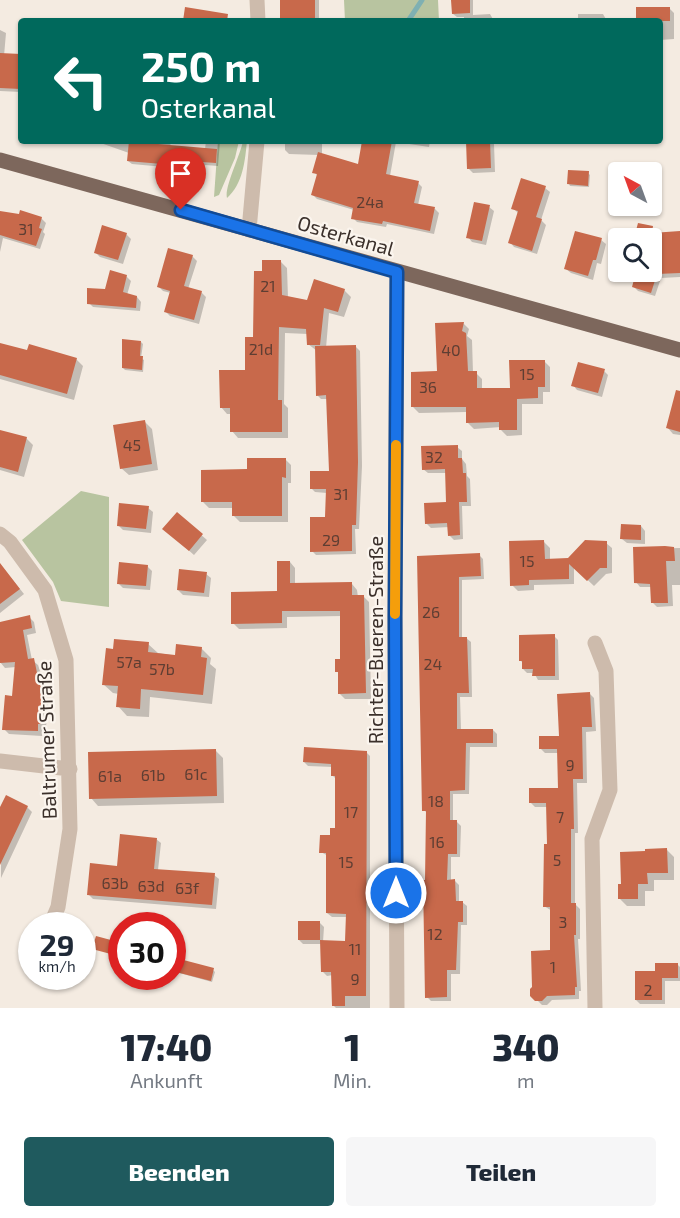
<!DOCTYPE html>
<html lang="de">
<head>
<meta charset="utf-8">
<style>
	body { margin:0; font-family:"Exo 2",sans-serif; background:#f6f6f7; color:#1f2937; height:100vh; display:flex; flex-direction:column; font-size:22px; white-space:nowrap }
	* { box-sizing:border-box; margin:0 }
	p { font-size:20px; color:#747a83 }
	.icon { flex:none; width:33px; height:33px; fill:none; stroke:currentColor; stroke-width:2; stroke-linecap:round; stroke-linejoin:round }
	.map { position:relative; height:1008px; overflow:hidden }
	.details { display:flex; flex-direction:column; background:#fff; flex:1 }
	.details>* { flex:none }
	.banner { position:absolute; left:18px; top:18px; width:645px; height:126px; border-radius:6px; box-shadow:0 2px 4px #0004; background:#00695c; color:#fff; overflow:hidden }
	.needle { width:39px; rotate:319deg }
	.fabs { position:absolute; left:608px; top:162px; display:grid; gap:12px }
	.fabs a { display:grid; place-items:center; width:54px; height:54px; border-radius:6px; background:#fff; box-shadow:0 2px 4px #0004; font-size:30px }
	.speed { position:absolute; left:18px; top:912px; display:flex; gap:12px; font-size:30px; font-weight:700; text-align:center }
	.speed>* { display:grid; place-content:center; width:78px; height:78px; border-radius:50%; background:#fff; box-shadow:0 2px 4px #0004; line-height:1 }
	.speed small { font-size:15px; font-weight:400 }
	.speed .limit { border:9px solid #d22; background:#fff; color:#111 }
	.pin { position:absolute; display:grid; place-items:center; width:51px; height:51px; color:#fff; margin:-62px -26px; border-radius:50% 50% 50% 0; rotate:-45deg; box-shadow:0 0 6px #0007 }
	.pin .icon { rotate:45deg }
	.me { position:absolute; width:66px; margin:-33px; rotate:0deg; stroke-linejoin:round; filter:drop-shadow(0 0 4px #0008) }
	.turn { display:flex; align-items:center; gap:21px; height:126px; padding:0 24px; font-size:27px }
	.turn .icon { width:78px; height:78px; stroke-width:2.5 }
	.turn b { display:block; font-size:42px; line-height:51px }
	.eta { display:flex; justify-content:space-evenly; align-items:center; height:102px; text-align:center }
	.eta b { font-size:36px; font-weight:800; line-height:42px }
	.primary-button { display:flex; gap:12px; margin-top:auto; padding:12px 24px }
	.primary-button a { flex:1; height:69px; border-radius:6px; background:#1f5a5e; color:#fff; font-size:24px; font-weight:800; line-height:69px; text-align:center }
	.primary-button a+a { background:#f6f6f7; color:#1f2937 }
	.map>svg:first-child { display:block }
	.green { fill:#b8c4a0 }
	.shadow { fill:#0003 }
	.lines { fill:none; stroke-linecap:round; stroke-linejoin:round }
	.stream { stroke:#7fb0b2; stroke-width:5 }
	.building { fill:#c8694b }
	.minor { stroke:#cdbbac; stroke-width:15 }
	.major { stroke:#7d675c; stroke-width:15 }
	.route-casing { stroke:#114b97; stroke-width:15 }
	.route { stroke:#1a73e8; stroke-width:10 }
	.slow { stroke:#f59e0b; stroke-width:10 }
	.labels { text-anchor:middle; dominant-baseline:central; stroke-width:4.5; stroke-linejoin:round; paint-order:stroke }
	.number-label { font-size:16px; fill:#5e3e33 }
	.street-label { font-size:20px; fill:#3b302b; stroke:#fbf5ee }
</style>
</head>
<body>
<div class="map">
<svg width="680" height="1008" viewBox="0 0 680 1008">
	<rect width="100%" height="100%" fill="#f4ebe1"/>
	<path class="green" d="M344 0H438L439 21H345Z
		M218 141H239L235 158 219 195 214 197Z
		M243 141H247C245 161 243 184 227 198 224 188 240 156 243 141Z
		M81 491 109 497V607L61 601 53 582 22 540Z"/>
	<path class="shadow" d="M282 0H319V21H282Z
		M453 0H473V15L490 14 494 21H464V17H457L453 14Z
		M669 8 674 13V39L660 40V21H638Z
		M578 14H603L607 21H578Z
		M0 30 6 33 4 56 0 55Z
		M0 77 21 83V92L0 91Z
		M95 141H171L170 147 205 149 206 141H220L218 166 205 165 204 175 178 173 175 168 132 164 128 161 129 153Z
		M285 141H322V154L359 165 363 141H430L429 147 396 142 390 176 418 183 422 187 418 205 435 209 439 213 434 234 387 224 386 227 357 222 353 218 354 210 317 199 312 194 318 176 314 172 319 155 289 154 285 150Z
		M468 141H491L494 144 495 172 473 173 468 168Z
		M588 173 590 175 589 187 570 186 569 184Z
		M545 188 550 192 541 220 546 225 537 254 514 247 510 242 518 213 513 208Z
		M489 207 494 211 486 245 472 242 468 237Z
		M0 213 41 218 46 223 43 232 45 234 40 249 3 238 0 252Z
		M653 228 657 232 656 234 680 233V277L661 278 655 296 638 291 634 287 638 272H651V238H618V241L616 238 637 236Z
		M126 234 131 239 123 264 100 257 96 253Z
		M601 240 606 244 601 264 597 263 593 280 571 273 566 269Z
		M192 256 197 261 188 289 201 292 206 297 199 324 170 316 165 311 171 293 163 291 159 287Z
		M281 262 287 268 288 298 308 302 344 290 351 297 344 317 329 313 326 348 356 347 360 351 362 466 359 529H355L356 554 316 555 312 551 326 519 327 493 315 492 311 488 330 473 328 399H321L317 395V351L308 344V334L285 333 284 404 288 408V438H238L232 431V414H227L221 407 246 372 255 339 263 272Z
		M126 276 131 281 127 295 137 297 141 302 140 311 93 307 89 303Z
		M463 323 469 329 467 336 472 340 473 373H476L482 379V389H511L544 361 550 367V392H543V404H522V435L507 436 501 430V427L474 429 468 423 467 412 419 413 413 407 439 373Z
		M141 342 143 344 141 358 144 360 143 372 125 370 123 368Z
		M0 344 28 352 76 359 83 366 74 400 0 379Z
		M604 371 608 375 602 397 577 390 573 385Z
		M680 397V435L673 434 667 427Z
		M145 422 152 429 158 470 129 475 121 468Z
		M0 431 26 438 33 445 24 477 0 470Z
		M457 447 462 451V459L466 464 467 476 470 479 471 506H462L463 539 454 540 449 535V527L431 528 426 523 448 503 446 473H428L423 469Z
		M285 459 291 465V483H288V522H240L233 515 234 508H209L203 502 249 471Z
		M148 508 153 512 151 533 123 530 118 525Z
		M177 514 207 540 194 555 169 533Z
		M641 526 645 531V544L627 543 622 539Z
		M544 542 550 548V561L569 559 606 543 612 548V573L606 574 594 586 574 567V584L534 585V590L518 591 512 585Z
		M680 548V585H672L673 606 657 607 653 603 652 587H640L636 582 634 549Z
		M479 555 483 559 484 579 462 580V638H466L471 642 472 697H460L461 730H493L497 734V747H470L469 794H453V822H457L461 826 460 857H451V881H455L459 885V902H462L467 906V925H461L460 974H451V1001H431L427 997V813L424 810 419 557Z
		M290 562 295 568V584H352L357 590 358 597 363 596 369 602 371 699H345L339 693V674L337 671 342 660V616L287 617V628L239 629 233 623 278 593Z
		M0 564 24 594 0 613Z
		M147 566 152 571 150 590 123 588 118 583Z
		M206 574 211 578 209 597 183 595 178 590Z
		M29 617 34 622 36 633 27 635 32 660 38 665 41 674 46 680 45 697 48 700 46 728H43L42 736 9 734 4 729 13 698 16 667 5 668 0 662V627Z
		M554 636 558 640 559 680H538L534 673H527L523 669V663L520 660Z
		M148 644 158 653 177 656 201 648 211 658 210 664 216 669 212 704 150 697 149 717 127 716 118 706 119 694 113 693 103 684 114 650Z
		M590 694 594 698 596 731 586 732 587 783H577L578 833H575V904L580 909V939H578L581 991H579V999L552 1000 547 1005H542L532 995 552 951V911L544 906 548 846 547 807H535L530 802 560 789 559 753H545L540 748 560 737Z
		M216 751 223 758 224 803 98 806 91 798Z
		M366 752 370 756V1008H336L333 1005V975L327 976 323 972 321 944H303L299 940 320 923 324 927 323 942H347V917H332L327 913 328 856 321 852 337 830V780L333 776V767L308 766 304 762Z
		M1 805 27 807 32 812 1 878Z
		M156 839 161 843 158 870 214 875 219 879 216 909 93 899 89 895 118 867Z
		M667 850 674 857V880H654V891H645V906H627L620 899Z
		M172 958 213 970 215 972 212 982 172 971Z
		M677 964 680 967V981H665V1004H640L636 1000 656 972Z"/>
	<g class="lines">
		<path class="stream" d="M408 21 422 0"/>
	</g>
	<path class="building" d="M280 0H315V21H280Z
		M451 0H470V13L452 14Z
		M185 7 228 14 227 21H183Z
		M636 7H670V21H636Z
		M0 53 21 54V89L0 88Z
		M129 141H159L158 144 217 149 216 163 202 162 201 172 173 170 174 165 127 161Z
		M362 141H392L386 174 419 181 414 203 435 207 430 231 383 221 382 224 351 219 353 208 311 195 317 174 312 173 318 152 358 164Z
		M466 141H490L491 168 467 169Z
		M568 170 589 171 588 186 567 184Z
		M521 178 546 186 536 217 542 219 532 251 508 243 518 211 511 209Z
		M474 202 490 205 482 241 466 238Z
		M20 210 42 217 39 228 42 229 36 246 0 235V211L19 214Z
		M638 223 653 226 652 233 680 231V273L657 274 651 293 632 287 636 272H651V236L650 238H634Z
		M102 225 127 233 118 260 94 253Z
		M575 231 602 238 596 260H593L588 276 564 269Z
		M168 248 193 255 184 286 202 291 194 320 164 312 170 291 157 287Z
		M262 260H281L282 295 307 300 314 279 345 289 338 312 324 308 320 345H307L306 329 279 327 278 400H282V432H230V408H220L219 370H245V337H253L254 271H262Z
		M110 270 127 275 123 292 137 296 136 308 87 304V288L105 289Z
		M464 322 462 331 466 333 468 371H477V388H510L509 360H545V387H538V398L517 399V430H499V422L466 423V407H411V372L437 371 435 323Z
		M122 339 141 341 140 356H143L142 370 122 368Z
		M0 343 27 350 29 344 77 358 67 394 0 375Z
		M356 345 358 462 356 525H352V551L310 552V517H325L326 489H310V471H329L326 395 316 396 315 346Z
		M578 362 605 369 598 393 571 386Z
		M676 390 680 391V432L666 428Z
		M145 420 152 464 120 469 113 425Z
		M0 430 27 437 18 472 0 467Z
		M458 445V458H462L463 473H466L467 502H459L460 535 448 536 447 523 425 524 424 503 446 502 445 469 422 470 421 446Z
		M247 458H286V478L282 477V516H232V502H201V470L247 469Z
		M119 503 149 506 146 529 117 526Z
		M177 512 203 534 189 551 162 529Z
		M621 524 641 525V540L620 539Z
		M544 540 545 559 568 558 585 540 607 541V568H600L587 581 569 564V579L529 580V585L510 586 509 541Z
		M665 546 674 547 675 561H666L668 603H651L650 584 634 583 633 547Z
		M480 553 481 576 459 577V637H467L469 693H457V729H493V743H466L465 790 450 791V820H457V854H448L447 880 455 879 456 901H463V922H458L456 970H447V997L425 998 423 880H425L426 811H422L417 556Z
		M277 561H290V583L352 582V595H364L366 693 338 694V672H335V659H340V611H282V623L231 624V592L277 591Z
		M119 562 148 565 146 586 117 584Z
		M0 563 20 589 0 604Z
		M179 569 207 572 204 593 177 590Z
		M30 615 32 628 23 630 28 659 34 658 37 673H42L40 693 43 694 41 724H38V731L2 730 5 695 12 696 15 662 0 663V622Z
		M555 634V676H532L533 669H522V661H519V635Z
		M114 639 149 642 148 652 175 655 176 644 202 647 201 657 207 658 203 695 141 689 140 709 116 707 118 686 102 685 106 648 113 649Z
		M590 692 592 727H582L583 779H573L574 829H571V903H576V935H574L577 987H575V995L547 996 542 1001H535L530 996V989L532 987 531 951 550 950V907H543L544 844H547L546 803H529V788H558L557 749H539V736H559L557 694Z
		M304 747 367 751 366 996H345V1006H332L331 972H321L320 940H298V921H320V940L345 941 346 914 326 913V853H319L320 835H330V828H335V776H331V764L303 762Z
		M216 749 217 796 89 799 88 752Z
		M6 795 28 806 0 865V807Z
		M120 834 157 838 154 869 215 873 212 905 87 895 90 863 117 866Z
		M667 848 668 873H647L648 884H638V899H618V884H621L620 852 645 851V849Z
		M96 936 122 943V957L92 949Z
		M172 957 214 968 211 981 172 971Z
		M655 963H678V978H662V1000H635V971H655Z"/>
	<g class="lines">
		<path class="minor" d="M257 0 258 21
			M249 230 257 141
			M0 534 10 542 45 590 66 660 70 829 58 907 50 926
			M595 643 606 671 610 790 592 839 595 1008
			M0 761 70 769
			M397 1008 395 617 397 272"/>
		<path class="major" d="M0 160 680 350"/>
	</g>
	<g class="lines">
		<g class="route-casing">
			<path id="route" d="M181 210 397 272 395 617 396 893"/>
		</g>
		<use href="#route" class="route"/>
		<path class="slow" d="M395 614 396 445"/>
	</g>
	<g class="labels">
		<g class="number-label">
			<text x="370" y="201">24a</text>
			<text x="26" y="228">31</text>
			<text x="268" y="285">21</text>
			<text x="261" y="348">21d</text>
			<text x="451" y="349">40</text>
			<text x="527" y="373">15</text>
			<text x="428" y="386">36</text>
			<text x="132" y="444">45</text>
			<text x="434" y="456">32</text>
			<text x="341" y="493">31</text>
			<text x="331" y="539">29</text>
			<text x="527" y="560">15</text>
			<text x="431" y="611">26</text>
			<text x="129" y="661">57a</text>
			<text x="433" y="663">24</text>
			<text x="162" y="668">57b</text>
			<text x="570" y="764">9</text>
			<text x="196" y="773">61c</text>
			<text x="153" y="774">61b</text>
			<text x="110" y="775">61a</text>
			<text x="436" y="800">18</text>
			<text x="351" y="811">17</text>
			<text x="560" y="816">7</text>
			<text x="437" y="841">16</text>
			<text x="557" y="859">5</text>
			<text x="346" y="861">15</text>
			<text x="115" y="882">63b</text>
			<text x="151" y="885">63d</text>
			<text x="187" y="887">63f</text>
			<text x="563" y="921">3</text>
			<text x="435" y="933">12</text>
			<text x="355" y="948">11</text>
			<text x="553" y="966">1</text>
			<text x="355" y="978">9</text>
			<text x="648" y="989">2</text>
		</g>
		<g class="street-label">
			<text transform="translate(346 235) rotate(16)">Osterkanal</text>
			<text transform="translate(375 640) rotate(-90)">Richter-Bueren-Straße</text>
			<text transform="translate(46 740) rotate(-92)">Baltrumer Straße</text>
		</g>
	</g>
</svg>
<div class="fabs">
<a><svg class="needle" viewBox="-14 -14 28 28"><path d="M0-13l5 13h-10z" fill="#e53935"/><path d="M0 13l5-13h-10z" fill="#747a83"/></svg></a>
<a><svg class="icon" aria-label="search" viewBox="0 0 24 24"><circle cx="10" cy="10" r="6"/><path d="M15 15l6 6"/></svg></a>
</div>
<div class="speed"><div>29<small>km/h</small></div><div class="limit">30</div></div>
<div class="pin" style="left:181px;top:210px;background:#d93025"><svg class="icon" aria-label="arrive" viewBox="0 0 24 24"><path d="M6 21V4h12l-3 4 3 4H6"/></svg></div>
<svg class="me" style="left:396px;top:893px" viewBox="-20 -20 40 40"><circle r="17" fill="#1a73e8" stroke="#fff" stroke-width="3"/><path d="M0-11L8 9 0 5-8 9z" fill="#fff"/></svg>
<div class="banner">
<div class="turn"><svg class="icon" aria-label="left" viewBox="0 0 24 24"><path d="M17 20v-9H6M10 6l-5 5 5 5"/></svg><div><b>250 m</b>Osterkanal</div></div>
</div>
</div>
<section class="details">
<div class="eta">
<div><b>17:40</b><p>Ankunft</p></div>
<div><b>1</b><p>Min.</p></div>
<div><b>340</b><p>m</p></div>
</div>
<div class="primary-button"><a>Beenden</a><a>Teilen</a></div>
</section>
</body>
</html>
